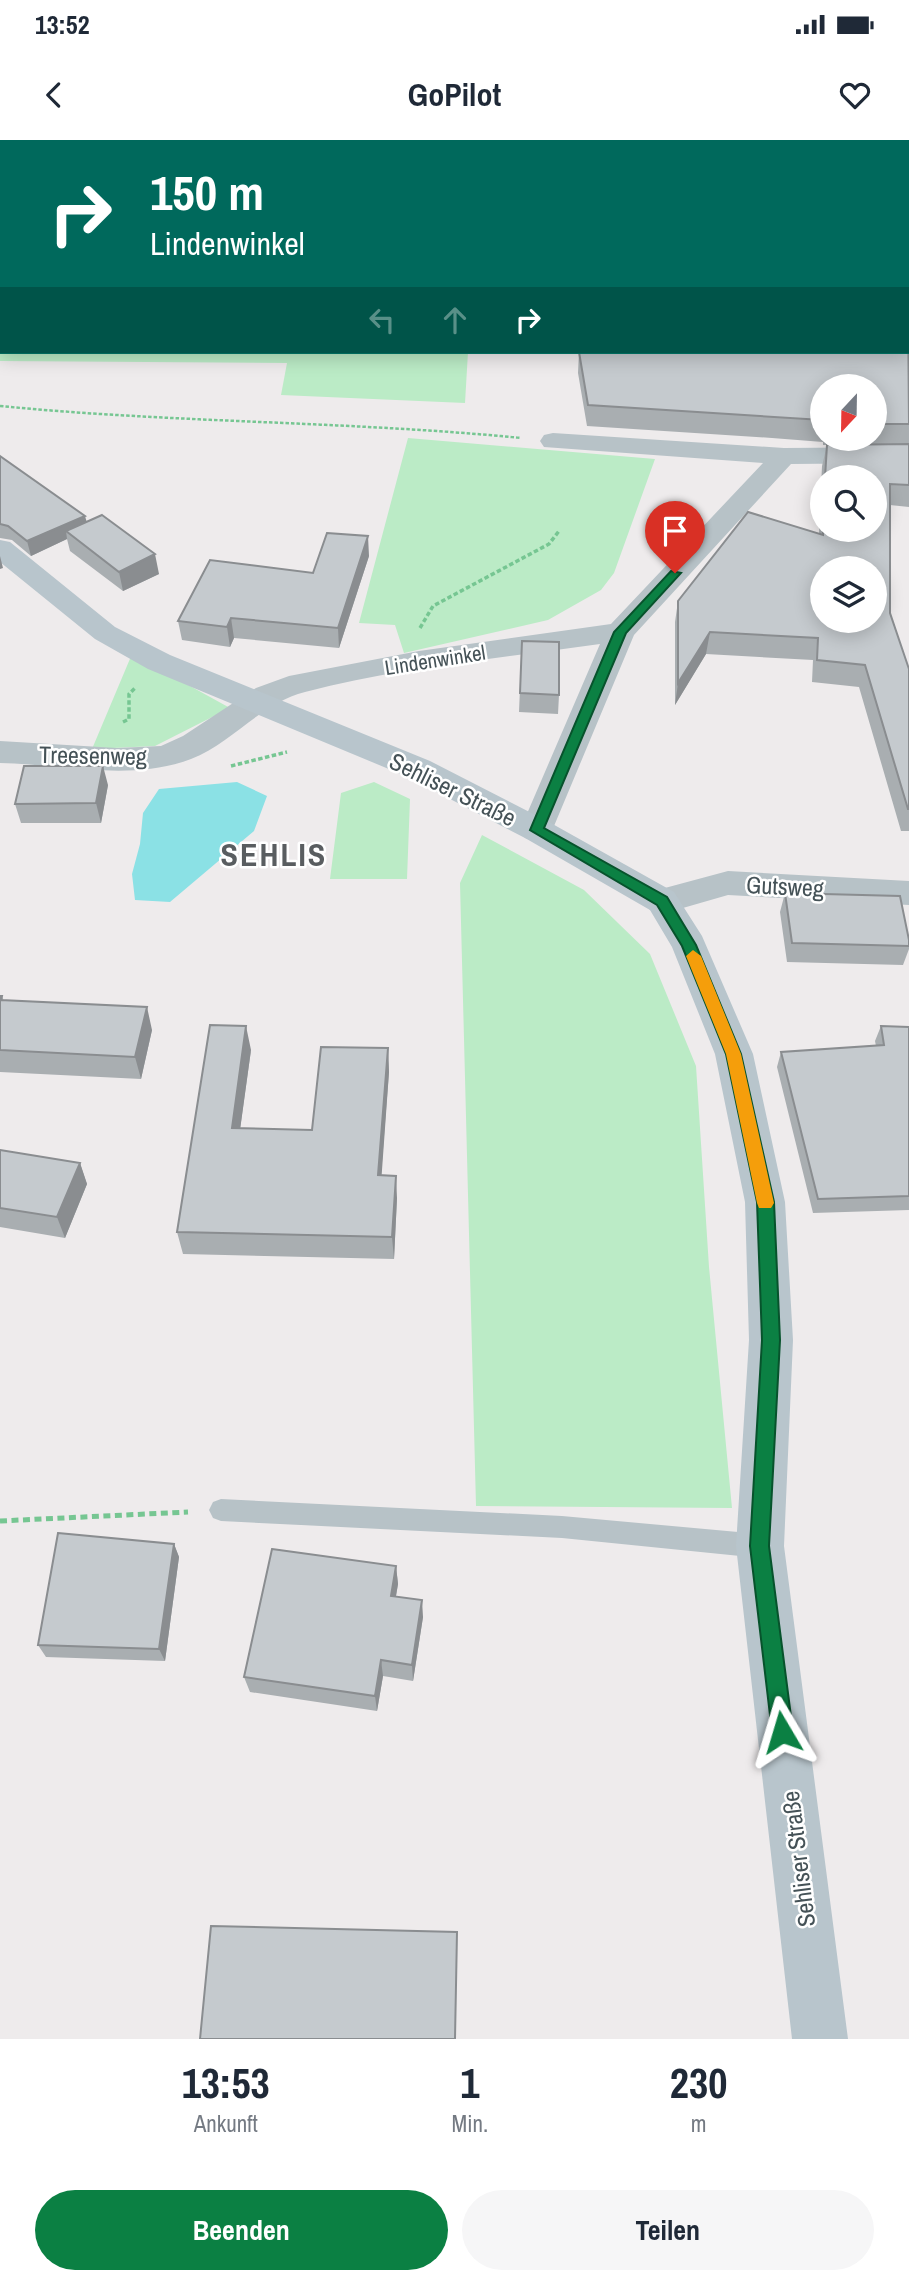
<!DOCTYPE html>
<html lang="de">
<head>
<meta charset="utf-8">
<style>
	body { margin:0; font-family:"Archivo Narrow",sans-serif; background:#f6f6f7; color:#1f2937; height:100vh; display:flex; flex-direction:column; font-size:26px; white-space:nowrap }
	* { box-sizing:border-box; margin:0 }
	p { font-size:23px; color:#747a83 }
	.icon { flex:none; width:38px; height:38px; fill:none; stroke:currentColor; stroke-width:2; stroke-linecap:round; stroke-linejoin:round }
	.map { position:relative; height:1899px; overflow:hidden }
	.drawer { display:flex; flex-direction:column; background:#fff; flex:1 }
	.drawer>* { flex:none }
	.banner { position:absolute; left:0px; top:0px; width:910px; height:214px; box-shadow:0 4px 18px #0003; background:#00695c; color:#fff; overflow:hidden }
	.needle { width:46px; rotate:202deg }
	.controls { position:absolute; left:810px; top:234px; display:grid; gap:14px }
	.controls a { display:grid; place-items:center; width:77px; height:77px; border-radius:50%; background:#fff; box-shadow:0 4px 18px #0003; font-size:35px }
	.pin { position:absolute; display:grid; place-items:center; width:60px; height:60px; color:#fff; margin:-72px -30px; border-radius:50% 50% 50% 0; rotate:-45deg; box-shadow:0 0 7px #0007 }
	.pin .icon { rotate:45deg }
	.me { position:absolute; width:77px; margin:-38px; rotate:353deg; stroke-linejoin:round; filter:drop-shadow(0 0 5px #0008) }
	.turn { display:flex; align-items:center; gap:24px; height:147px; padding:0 35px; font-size:32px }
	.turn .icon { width:91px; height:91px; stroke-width:2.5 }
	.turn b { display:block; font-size:49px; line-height:60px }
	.lanes { display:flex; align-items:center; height:66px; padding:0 35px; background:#0003; justify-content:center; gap:35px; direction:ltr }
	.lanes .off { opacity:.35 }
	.eta { display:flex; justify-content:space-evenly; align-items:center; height:119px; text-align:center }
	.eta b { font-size:42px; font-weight:700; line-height:49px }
	.action { display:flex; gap:14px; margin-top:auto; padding:14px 35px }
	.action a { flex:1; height:80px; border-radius:42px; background:#0b8043; color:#fff; font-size:28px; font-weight:700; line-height:80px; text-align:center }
	.action a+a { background:#f6f6f7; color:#1f2937 }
	.status { display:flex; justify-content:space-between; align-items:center; height:49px; padding:0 35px; background:#fff; direction:ltr }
	.status svg { height:19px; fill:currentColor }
	header { display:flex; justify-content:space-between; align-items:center; height:91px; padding:0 35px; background:#fff; font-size:32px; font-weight:700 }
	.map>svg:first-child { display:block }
	.green { fill:#bbebc6 }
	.water { fill:#8be1e5 }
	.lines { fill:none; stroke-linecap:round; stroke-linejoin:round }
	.path-far2 { stroke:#76c692; stroke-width:2.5; stroke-dasharray:3.5 2; stroke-linecap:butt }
	.path-far1 { stroke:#76c692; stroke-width:3.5; stroke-dasharray:4.5 2.5; stroke-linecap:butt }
	.path { stroke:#76c692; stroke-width:5; stroke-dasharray:7 4.5; stroke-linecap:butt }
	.lane { fill:#b7c2c7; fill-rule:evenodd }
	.street { fill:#b7c2c7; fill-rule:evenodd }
	.secondary { fill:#b8c5cc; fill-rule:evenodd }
	.wall { fill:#a9aeb1; fill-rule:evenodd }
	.shaded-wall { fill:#8a8d90 }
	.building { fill:#c5cace; stroke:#8a8d90; stroke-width:2; fill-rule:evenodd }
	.route { fill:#0b8043; stroke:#07532c; stroke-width:2 }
	.slow { fill:#f59e0b }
	.labels { text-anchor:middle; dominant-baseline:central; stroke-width:5; stroke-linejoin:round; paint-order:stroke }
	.far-street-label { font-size:21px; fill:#455257; stroke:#fff }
	.street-label { font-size:24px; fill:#455257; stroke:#fff }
	.district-label { font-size:32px; font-weight:bold; letter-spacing:2px; fill:#595d60; stroke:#fff }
</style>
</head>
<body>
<div class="status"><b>13:52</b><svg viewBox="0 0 49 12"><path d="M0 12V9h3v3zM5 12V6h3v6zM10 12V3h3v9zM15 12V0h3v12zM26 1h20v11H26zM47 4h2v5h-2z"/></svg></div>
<header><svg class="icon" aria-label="back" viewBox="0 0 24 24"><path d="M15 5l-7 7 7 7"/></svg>GoPilot<svg class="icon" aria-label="heart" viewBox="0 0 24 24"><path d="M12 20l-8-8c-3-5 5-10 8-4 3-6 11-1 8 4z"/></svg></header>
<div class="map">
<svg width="909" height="1899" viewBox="0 0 909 1899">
	<rect width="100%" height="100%" fill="#eeebec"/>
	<path class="green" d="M0 83 2 212H468L465 263 281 255 287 223 0 221Z
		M408 298 655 319 614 433 601 450 548 480 404 513 395 485 359 483Z
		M132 514 230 568 155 606 92 609Z
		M374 642 410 659 407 739H330L341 653Z
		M482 695 584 750 650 814 696 926 709 1127 732 1368 476 1366 460 743Z"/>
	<path class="water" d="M237 642 267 656 254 691 170 762 135 760 132 734 140 704 143 673 159 649Z"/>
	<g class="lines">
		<path class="path-far2" d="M0 266C173 283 348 281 521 298"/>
		<path class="path-far1" d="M420 488 433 466 549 404 559 391
			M123 582 129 579V554L135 548
			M231 626 287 612"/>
		<path class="path" d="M0 1381 188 1372"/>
		<path class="lane" d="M221 1359 562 1376 760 1394 768 1398 772 1406 768 1414 760 1418 562 1398 221 1381 213 1378 209 1370 213 1362Z"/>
		<path class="street" d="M553 293 784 308 909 307V323L791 324 634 495 549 698 537 702 525 698 520 690 600 504C502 518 401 527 305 552 261 563 232 603 191 619 131 642 62 624 0 623V601L117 608 161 606 183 596 256 548 289 536 419 511 611 484 763 323 544 307 540 301 544 295Z
			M728 731 909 741V765L728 755 662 774 650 770 645 761 650 752Z"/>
		<path class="secondary" d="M0 400 10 402 115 487 170 515 430 621 549 682 674 752 702 796 753 914 785 1062 793 1200 784 1406 848 1899H792L736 1406 749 1200 745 1062 715 914 672 807 650 770 525 698 408 637 148 529 95 499 0 422Z"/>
	</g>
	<path class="wall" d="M909 169V367L890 365V473L909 529V691H901L859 547 812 542 813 520 706 514 675 565V482L678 461 819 394 822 326 827 305H823V302L772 298 587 286 578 233 579 212 621 213 620 212H908ZM822 247H875V299H822ZM822 338H875L822 390Z
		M0 316 87 382 159 434 123 451 70 411 67 399 31 416 12 400 0 398Z
		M369 416 339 508 234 498 230 507 182 500 178 481 313 433Z
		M522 501 559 555 558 574 519 572Z
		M108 645 101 683H21L15 664Z
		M785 753 909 800V809L903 825 787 822 780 772Z
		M0 856H2L4 861 152 890 141 939 0 932Z
		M881 886 909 887V1072V1070L813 1073 777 927 781 912 876 906 875 901Z
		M388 908 389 932 381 1035 397 1058 394 1119 183 1114 177 1092 251 910 240 989 312 990Z
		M0 1010 80 1023 87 1044 65 1098 0 1087Z
		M174 1404 179 1417 165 1521 46 1517 38 1505Z
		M396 1426 398 1444 396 1456 423 1477 413 1541 383 1536 377 1571 250 1552 244 1537Z"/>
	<path class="shaded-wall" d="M85 376 89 390 66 391 67 399 31 416 27 401Z
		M368 396 369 416 339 508 338 488Z
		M155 414 159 434 123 451 119 432Z
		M0 416 3 428 0 429Z
		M231 478 234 498 230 507 227 487Z
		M710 492 706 514 675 565 678 543Z
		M103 626 108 645 101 683 96 663Z
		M147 867 152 890 141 939 135 917Z
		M246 886 251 910 237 1012 232 988Z
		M388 908 389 932 380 1058 378 1035Z
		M80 1023 87 1044 65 1098 57 1077Z
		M396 1036 397 1058 394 1119 392 1097Z
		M174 1404 179 1417 165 1521 159 1509Z
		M396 1426 398 1444 393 1473 391 1456Z
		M422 1460 423 1477 413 1541 412 1525Z
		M381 1520 383 1536 377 1571 375 1556Z"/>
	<path class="building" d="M908 169 909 284H875V247H822V280L588 265 579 212 629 213 628 212H908Z
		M909 304V345L890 344V473L909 529V669H908L865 525 817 520 818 498 710 492 678 543V461L748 372 823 395V390H875V338H825L827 305ZM822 429H875V481H822Z
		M0 316 85 376 27 401 8 386 0 384Z
		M102 375 155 414 119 432 66 391Z
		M327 393 368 396 338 488 231 478 227 487 178 481 210 420 313 433Z
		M522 501 559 502V555L520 553Z
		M24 626H103L96 663 15 664Z
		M785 753 900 756 909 800V806L792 803Z
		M0 856H2L1 860 147 867 135 917 0 910Z
		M210 885 246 886 232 988 312 990 321 907 388 908 378 1035 396 1036 392 1097 177 1092Z
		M881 886 909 887V1056L818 1059 781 912 884 905Z
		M0 1010 80 1023 57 1077 0 1068Z
		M58 1393 174 1404 159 1509 38 1505Z
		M272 1409 396 1426 391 1456 422 1460 412 1525 381 1520 375 1556 244 1537Z
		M211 1786 457 1792 455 1899H200Z"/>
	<path class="route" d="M671 431 681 433 626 493 544 688 667 757 696 805 741 914 774 1062 780 1200 769 1406 793 1592 790 1600 782 1603 775 1600 772 1592 750 1406 762 1200 757 1062 726 914 682 806 657 765 530 690 614 492Z"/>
	<path class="slow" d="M693 810 701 816 741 914 774 1063 771 1068H759L757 1063 726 914 686 816Z"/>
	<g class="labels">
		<g class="far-street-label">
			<text transform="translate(435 520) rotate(-9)">Lindenwinkel</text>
		</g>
		<g class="street-label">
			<text transform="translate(93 615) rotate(1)">Treesenweg</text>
			<text transform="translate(453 649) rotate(26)">Sehliser Straße</text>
			<text transform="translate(785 746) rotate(3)">Gutsweg</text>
			<text transform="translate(798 1719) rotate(-97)">Sehliser Straße</text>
		</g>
		<g class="district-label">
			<text x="274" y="714">SEHLIS</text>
		</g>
	</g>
</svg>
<div class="controls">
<a><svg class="needle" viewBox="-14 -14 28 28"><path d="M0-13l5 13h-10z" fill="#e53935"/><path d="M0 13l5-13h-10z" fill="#747a83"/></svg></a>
<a><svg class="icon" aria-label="search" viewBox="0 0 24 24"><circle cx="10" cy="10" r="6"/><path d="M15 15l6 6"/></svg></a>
<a><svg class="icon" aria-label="layers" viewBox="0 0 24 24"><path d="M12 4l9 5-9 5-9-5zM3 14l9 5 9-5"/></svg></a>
</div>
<div class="pin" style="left:675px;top:433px;background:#d93025"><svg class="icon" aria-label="arrive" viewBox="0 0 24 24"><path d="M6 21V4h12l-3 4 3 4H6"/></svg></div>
<svg class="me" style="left:782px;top:1592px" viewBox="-20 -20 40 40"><path d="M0-17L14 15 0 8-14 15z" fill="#0b8043" stroke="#fff" stroke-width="4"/></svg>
<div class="banner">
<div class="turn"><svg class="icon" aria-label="right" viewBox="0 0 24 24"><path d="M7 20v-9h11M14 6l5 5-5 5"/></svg><div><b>150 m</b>Lindenwinkel</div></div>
<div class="lanes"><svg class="icon off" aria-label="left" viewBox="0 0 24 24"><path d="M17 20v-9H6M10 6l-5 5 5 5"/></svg><svg class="icon off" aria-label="ahead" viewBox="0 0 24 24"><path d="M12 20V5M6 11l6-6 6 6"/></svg><svg class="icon" aria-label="right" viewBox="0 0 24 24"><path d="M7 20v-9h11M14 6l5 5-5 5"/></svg></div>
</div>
</div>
<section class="drawer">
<div class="eta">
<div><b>13:53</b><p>Ankunft</p></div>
<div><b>1</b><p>Min.</p></div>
<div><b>230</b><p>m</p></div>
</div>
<div class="action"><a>Beenden</a><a>Teilen</a></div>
</section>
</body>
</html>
